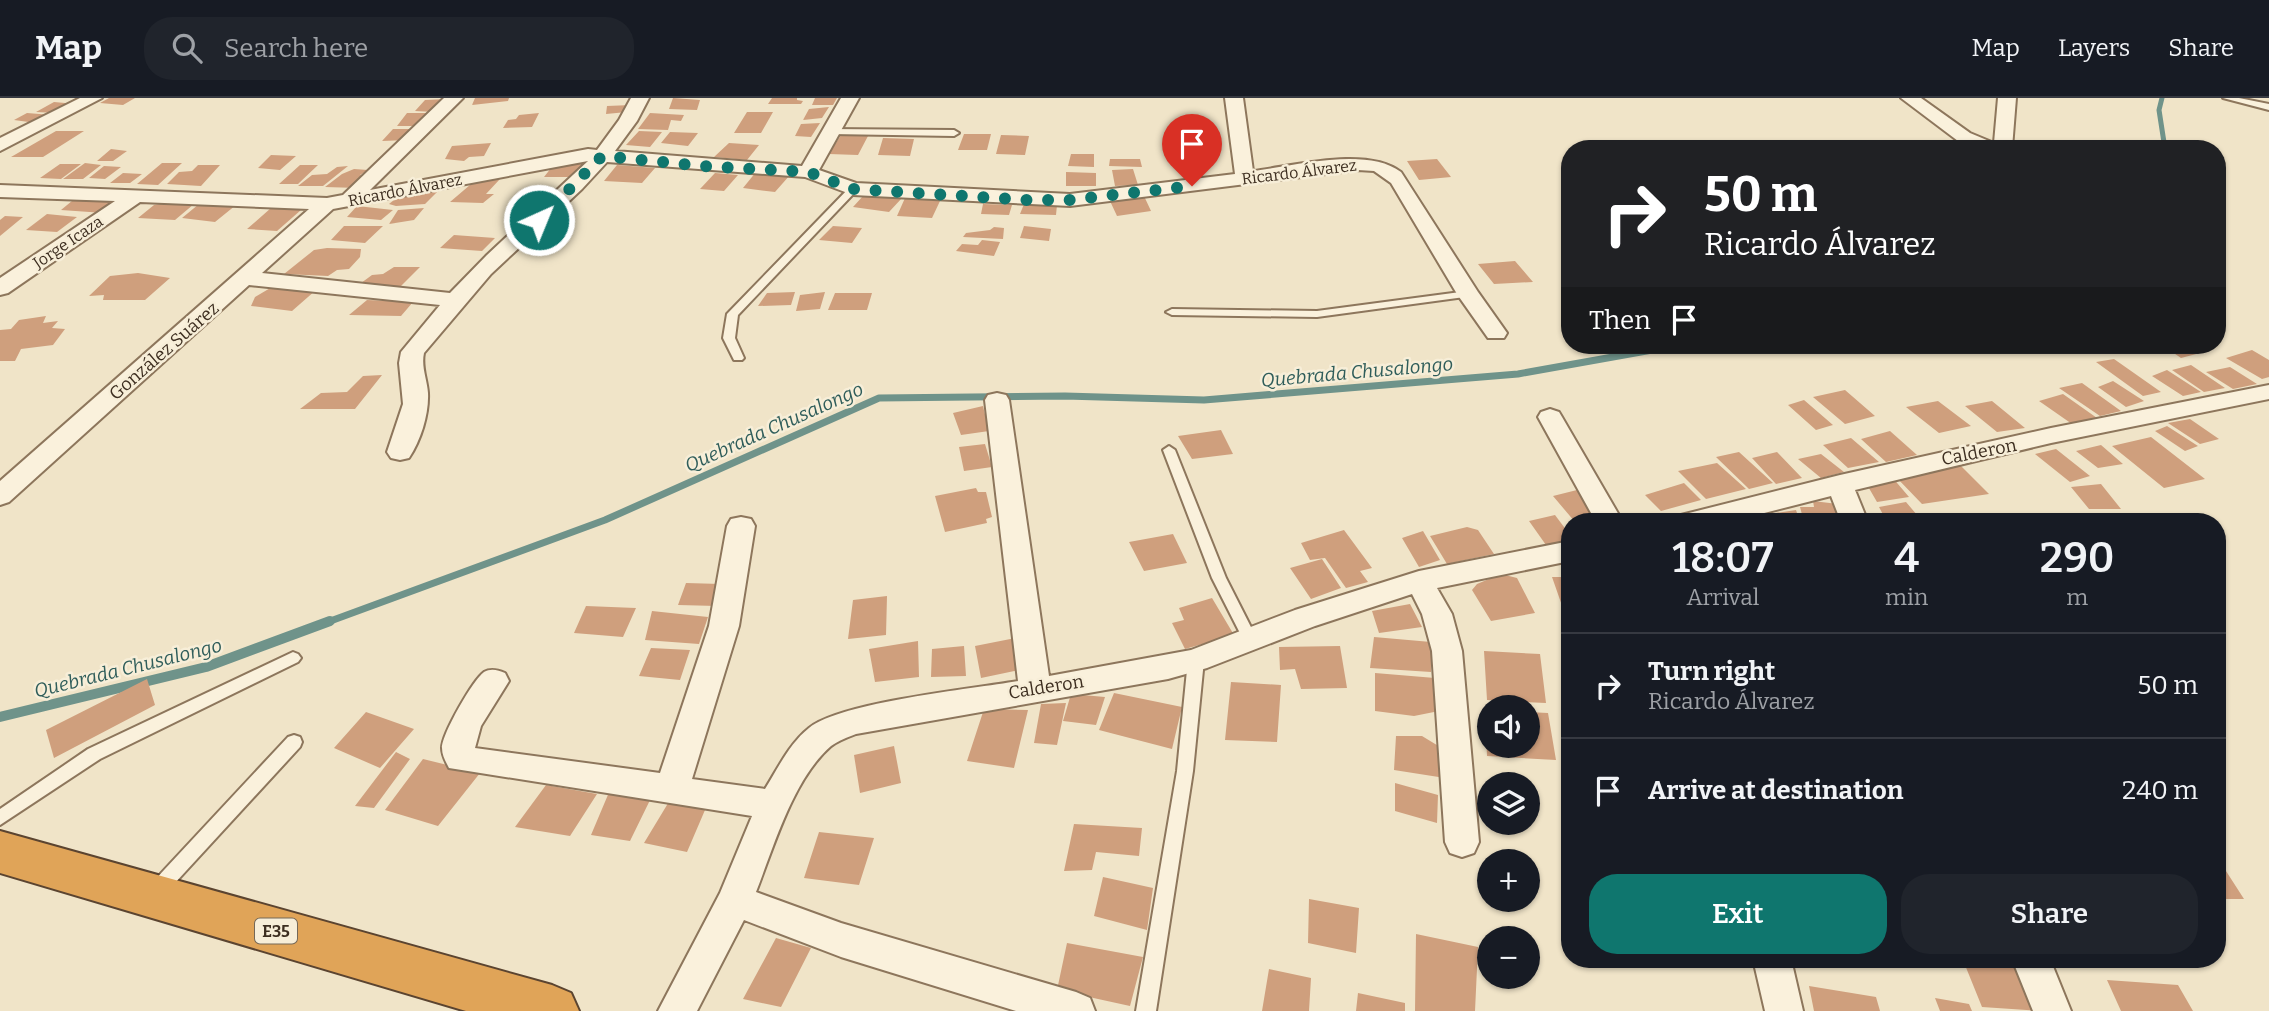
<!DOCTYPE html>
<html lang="en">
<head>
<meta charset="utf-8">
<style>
	body { margin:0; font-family:Bitter,serif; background:#20242c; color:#f1f3f6; height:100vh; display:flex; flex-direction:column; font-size:26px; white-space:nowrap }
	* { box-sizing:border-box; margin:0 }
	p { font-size:23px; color:#9ea1a6 }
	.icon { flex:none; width:38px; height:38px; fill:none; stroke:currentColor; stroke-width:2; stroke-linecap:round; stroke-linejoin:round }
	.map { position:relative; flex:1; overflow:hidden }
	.details { position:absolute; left:1561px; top:415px; width:665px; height:455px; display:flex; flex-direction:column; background:#171b24; border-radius:28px; box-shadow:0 2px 5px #0004 }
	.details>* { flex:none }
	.top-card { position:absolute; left:1561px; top:42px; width:665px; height:214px; border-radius:28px; box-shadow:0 2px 5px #0004; background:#202124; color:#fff; overflow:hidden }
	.buttons { position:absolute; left:1477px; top:597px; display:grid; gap:14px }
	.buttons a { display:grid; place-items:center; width:63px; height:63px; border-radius:50%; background:#171b24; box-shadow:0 2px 5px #0004; font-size:35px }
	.pin { position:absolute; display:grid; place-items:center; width:60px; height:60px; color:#fff; margin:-72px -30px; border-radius:50% 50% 50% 0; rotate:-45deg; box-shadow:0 0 7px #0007 }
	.pin .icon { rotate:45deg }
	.me { position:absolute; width:77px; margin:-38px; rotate:44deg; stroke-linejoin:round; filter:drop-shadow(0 0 5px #0008) }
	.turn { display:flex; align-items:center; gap:24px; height:147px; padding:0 28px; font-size:32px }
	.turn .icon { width:91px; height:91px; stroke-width:2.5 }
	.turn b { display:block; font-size:49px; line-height:60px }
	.then { display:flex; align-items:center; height:66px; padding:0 28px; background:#0003; gap:14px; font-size:26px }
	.eta { display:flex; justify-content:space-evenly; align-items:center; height:119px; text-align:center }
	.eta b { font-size:42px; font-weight:600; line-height:49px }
	.cta { display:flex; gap:14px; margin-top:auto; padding:14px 28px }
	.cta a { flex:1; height:80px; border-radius:28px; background:#0f766e; color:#fff; font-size:28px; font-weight:600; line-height:80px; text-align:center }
	.cta a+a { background:#20242c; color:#f1f3f6 }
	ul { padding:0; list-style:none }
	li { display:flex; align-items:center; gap:21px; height:105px; padding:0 28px; border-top:2px solid #363941 }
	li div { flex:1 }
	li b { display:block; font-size:26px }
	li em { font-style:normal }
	header { display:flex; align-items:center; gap:42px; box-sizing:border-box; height:98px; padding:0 35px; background:#171b24; border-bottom:2px solid #363941 }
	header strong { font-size:33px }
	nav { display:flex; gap:38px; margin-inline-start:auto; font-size:24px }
	.search { width:490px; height:63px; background:#20242c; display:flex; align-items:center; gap:18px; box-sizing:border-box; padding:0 24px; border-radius:28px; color:#9ea1a6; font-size:26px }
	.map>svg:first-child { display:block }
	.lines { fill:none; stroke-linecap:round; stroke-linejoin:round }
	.stream-far2 { stroke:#6f938a; stroke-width:5 }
	.stream-far1 { stroke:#6f938a; stroke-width:7 }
	.stream { stroke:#6f938a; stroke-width:10 }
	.building { fill:#cf9f7d }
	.lane-casing { stroke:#8d765c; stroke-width:4 }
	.street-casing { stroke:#8d765c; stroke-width:4 }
	.highway-casing { stroke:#5b4430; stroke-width:4 }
	.lane { fill:#faf1dc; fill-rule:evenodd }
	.street { fill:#faf1dc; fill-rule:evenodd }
	.highway { fill:#e0a458; fill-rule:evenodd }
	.route { stroke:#0f766e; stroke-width:12; stroke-dasharray:0 21.6 }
	.labels { text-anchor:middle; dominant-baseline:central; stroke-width:5; stroke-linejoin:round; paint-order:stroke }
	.far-street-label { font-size:16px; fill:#3d2e20; stroke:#f7eed8 }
	.shield { fill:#f7eed8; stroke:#756857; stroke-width:2 }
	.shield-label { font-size:16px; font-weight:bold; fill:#3d2e20 }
	.street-label { font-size:18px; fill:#3d2e20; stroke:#f7eed8 }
	.water-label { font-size:19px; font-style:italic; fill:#2f5d5a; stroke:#f7eed8 }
</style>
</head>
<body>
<header>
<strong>Map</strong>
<div class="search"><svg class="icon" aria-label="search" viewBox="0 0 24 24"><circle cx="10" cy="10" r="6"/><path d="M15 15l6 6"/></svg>Search here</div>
<nav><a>Map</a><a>Layers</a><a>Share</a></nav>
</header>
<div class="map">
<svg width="2269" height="913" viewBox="0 0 2269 913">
	<rect width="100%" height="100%" fill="#f0e4c8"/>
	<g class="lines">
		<path class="stream-far2" d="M2162 0 2159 12 2165 51"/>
		<path class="stream-far1" d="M325 525 605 422 879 300 1065 298 1204 302 1518 276 1680 247"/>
		<path class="stream" d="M0 619 206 569 330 523"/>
	</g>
	<path class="building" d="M109 0H135L123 7 100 5Z
		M475 0H509L508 3 472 7Z
		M673 0 700 2 697 12 669 11Z
		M772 0H797V2L803 3 801 6H768Z
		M815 0H837L833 7H812Z
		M447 1 434 14 415 13 425 2Z
		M54 4 76 6 57 15 36 14Z
		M631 7 627 14 606 16 607 8Z
		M829 9 822 20 803 22 809 11Z
		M747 14H773L761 35H734Z
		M27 15 52 17 36 25 14 22Z
		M407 15H427L426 17H430L420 28H397Z
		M539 15 532 29 503 30 508 22 516 21 519 17Z
		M650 15 684 17 681 23 671 22 668 32 638 31Z
		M820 25 811 39 795 38 801 26Z
		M393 31H416L407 42 382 43Z
		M56 33H84L43 59H11Z
		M639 33 662 34 650 49 626 47Z
		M670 34 698 35 688 48 661 45Z
		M964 36H991L987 52H958Z
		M841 37 868 38 858 57 829 56Z
		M1001 37 1029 38 1025 57 996 56Z
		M883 40 914 41 910 58 878 57Z
		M491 45 484 58 469 59 464 63 445 61 452 48Z
		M729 45 759 47 747 62 714 59Z
		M111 51 127 53 113 63H97Z
		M1071 56H1094V69L1068 68Z
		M271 57 296 58 280 72 258 70Z
		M1110 61H1140L1142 69 1109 68Z
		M1437 61 1451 79 1419 82 1407 63Z
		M85 65 101 67 83 81H63Z
		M162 65H182L158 87 137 86Z
		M555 65 582 66 572 79H544Z
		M60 66H81L61 81 40 80Z
		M198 67H220L201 88 167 86 179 74 192 73Z
		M300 67H318L298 86H279Z
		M617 67 655 70 642 85 604 83Z
		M104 68 121 69 105 81 89 80Z
		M348 68 323 88H298L312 77 327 76 337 69Z
		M354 71 368 72 360 77 367 79 358 90 325 89 342 76Z
		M1133 71 1138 87 1115 88 1112 72Z
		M756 74 790 77 775 94 743 90Z
		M1066 74 1096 75V88H1066Z
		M123 75 142 76 130 85H110Z
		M715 75 738 77 724 93 700 91Z
		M477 81H500L486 96H494L483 105 450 104Z
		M439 92 425 106 396 108 389 106 399 98Z
		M78 98 118 103 104 115 61 112Z
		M863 98 902 100 889 114 853 109Z
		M1144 98 1151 113 1117 118 1110 103Z
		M905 100 940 103 932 120 897 118Z
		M166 105 194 106 175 122 138 120 154 107Z
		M199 106 236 107 215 124 182 120Z
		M983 106 1012 107 1009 117 981 116Z
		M1024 106 1057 107 1056 117 1020 116Z
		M357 108 393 112 381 122 347 119Z
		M271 110 301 112 277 133 247 131Z
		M424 110 414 122 389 126 398 112Z
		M47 116 77 119 57 134 26 132Z
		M5 118 23 119 0 138V122Z
		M344 128H383L365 145 331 142Z
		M833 128 862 130 852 145 819 142Z
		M1024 128 1051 131 1049 143 1020 140Z
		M994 129 1004 130 1003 141 963 139 966 135 990 132Z
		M454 137 495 140 482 153 440 150Z
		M982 142 1000 144 994 158 956 153 962 146 978 147Z
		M327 150 361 151 360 159 349 171 337 172 328 178 284 176 314 152Z
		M1515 163 1533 184 1494 186 1478 166Z
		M394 169H420L398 191 357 188 372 177 383 176Z
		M138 175 170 180 145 202H103L104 197 89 198 110 178Z
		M272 189 316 192 292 213 251 208 255 199Z
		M795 194 791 207 758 208 767 195Z
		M825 194 820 211 796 213 800 197Z
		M835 195H872L867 212H828Z
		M367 202 413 204 401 218 349 217Z
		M46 218 43 225 58 223 52 230 65 231 53 247 21 251 15 263H0V232L11 231 19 222Z
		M2162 247H2193L2204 254 2181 260Z
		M2252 252 2269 262V279L2262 281 2226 260Z
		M2114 261 2161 294 2143 298 2096 264Z
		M2191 267 2225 290 2204 294 2172 272Z
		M2230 269 2257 286 2233 291 2206 274Z
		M2167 272 2201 294 2183 298 2152 278Z
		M382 277 355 311H300L321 295 347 294 363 278Z
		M2113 283 2144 303 2126 309 2098 289Z
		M2082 285 2121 313 2100 318 2059 290Z
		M1845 292 1875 318 1845 326 1813 299Z
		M2063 296 2097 320 2072 326 2039 303Z
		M1804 302 1833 327 1816 332 1788 307Z
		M1938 303 1971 328 1939 335 1906 309Z
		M1992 303 2025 330 1997 334 1965 308Z
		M983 308 989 333 961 337 953 315Z
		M2190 321 2219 341 2200 346 2168 325Z
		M2167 328 2198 348 2185 353 2155 333Z
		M1221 332 1233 356 1192 361 1178 338Z
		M1890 333 1917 357 1886 364 1861 341Z
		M2151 339 2205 381 2164 390 2112 348Z
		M1851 340 1879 364 1848 370 1823 347Z
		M985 346 992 369 964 373 959 349Z
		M2101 347 2123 366 2098 370 2076 353Z
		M2056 351 2090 378 2070 384 2035 356Z
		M1739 354 1773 385 1749 391 1716 359Z
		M1777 354 1802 380 1776 386 1752 360Z
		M1821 356 1844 374 1821 380 1798 361Z
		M1717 365 1746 391 1706 401 1678 373Z
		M1961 368 1989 396 1922 406 1896 379Z
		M1892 379 1909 399 1877 404 1866 385Z
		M1684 385 1701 402 1661 413 1645 397Z
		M2101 386 2121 411H2089L2071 389Z
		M976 390 978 394H986L992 419 986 421 987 425 945 434 935 398Z
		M1581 391 1603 424H1575L1553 398Z
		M1813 403 1846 407 1852 424H1804L1800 409H1814Z
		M1906 404 1923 424H1887L1879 409Z
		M1796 412 1800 424H1765L1762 417Z
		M1555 417 1570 437V442L1546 447 1529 423Z
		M2022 417 2027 424H1970V422Z
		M1467 429 1478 432 1494 456 1447 466 1430 438Z
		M1344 432 1372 470 1360 473 1368 484 1346 490 1325 460 1310 462 1301 445Z
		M1423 433 1440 462 1419 469 1402 440Z
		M1173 436 1187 465 1144 473 1129 444Z
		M1322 461 1341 490 1311 501 1290 470Z
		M1563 472H1570V519H1566L1552 479H1563Z
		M1501 476 1517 480 1535 515 1491 523 1472 492 1477 486Z
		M686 485 721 486 717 508 678 507Z
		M887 498 886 537 848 541 853 502Z
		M1212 500 1234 537 1185 551 1172 525 1184 522 1179 510Z
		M1410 506 1422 529 1379 535 1372 513Z
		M586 508 636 510 623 539 574 535Z
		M652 513 708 519 699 546 645 542Z
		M1020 539 1028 570 981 580 975 548Z
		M1374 539 1431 544V574L1370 570Z
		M918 543 919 579 875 584 869 551Z
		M964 548 966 578 931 579 932 551Z
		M1340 548 1347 590 1301 591 1295 571 1280 572 1279 549Z
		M651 550 690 552 680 582 639 578Z
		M1484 553 1540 556 1546 605 1487 602Z
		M1375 575 1435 580 1439 613 1414 618 1375 613Z
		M147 581 155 607 54 660 46 632Z
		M1231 584 1281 587 1277 644 1225 642Z
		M1114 595 1182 609 1172 651 1099 632Z
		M1071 596 1105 599 1096 627 1063 623Z
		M1066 605 1057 647 1034 645 1041 606Z
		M984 611 1028 612 1014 670 967 663Z
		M1485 612H1489V648H1528V614L1548 615 1556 662 1487 658Z
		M366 614 414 631 380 670 334 650Z
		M1396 638H1422L1445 652V680L1394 672Z
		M894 648 901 685 860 695 854 657Z
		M396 654 410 661 374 710 355 708Z
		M423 661 480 675 438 728 385 712Z
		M1395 685 1438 697 1437 725 1395 713Z
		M546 687 597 696 570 738 515 729Z
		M610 692 652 698 630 743 591 737Z
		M670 702 705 712 687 754 644 745Z
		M1074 726 1142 730 1139 758 1096 754 1092 772 1064 773Z
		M819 734 874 740 859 787 804 780Z
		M2217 759 2244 801H2217Z
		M1103 779 1153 790 1147 832 1094 818Z
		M1309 801 1359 810 1356 855 1308 845Z
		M1416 836 1478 849 1475 913H1415Z
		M776 840 811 850 781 909 743 901Z
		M1067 845 1143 859 1130 908 1057 892Z
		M2024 866 2041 913 1982 909 1965 867Z
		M1269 871 1311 880 1309 913H1262Z
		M2107 882 2178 887 2193 913H2121Z
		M1809 888 1876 899 1880 913H1814Z
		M1358 895 1405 905V913H1356Z
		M1935 900 1969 906 1972 913H1940Z"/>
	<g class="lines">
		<g class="lane-casing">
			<path id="lane" d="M2223 0H2239L2269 6V12Z
				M828 31 954 32 959 35 954 38 831 36 826 33Z
				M850 89 858 91 738 217 735 240 744 260 742 262H734L723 240 727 216Z
				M1468 193 1472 194V198L1317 219 1172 217 1166 214 1172 211 1317 213Z
				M1169 348 1175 352 1226 480 1257 541 1255 545H1245L1212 480 1163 352Z
				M293 554 298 556 301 560 298 564 100 661 0 727V711L88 651Z
				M1196 556 1201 558 1204 562 1193 673 1156 913H1136L1177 673 1188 562 1191 558Z
				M294 637 300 639 302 644 300 649 163 798 157 800 151 798 148 792 151 786 288 639Z"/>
		</g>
		<g class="street-casing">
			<path id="street" d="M80 0H102L0 53V40Z
				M444 0H463L370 92 588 51 597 52 619 22 631 0H649L637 23 615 53 802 68 841 0H859L819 72 856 85 1070 96 1235 76 1225 0H1243L1253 73C1294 68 1367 48 1401 74L1478 194 1507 235 1504 240H1488L1457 196 1391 85 1374 73 1358 72 1070 108 853 97 805 79 607 64 582 91 491 176 424 255C421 269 427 281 428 295 429 316 421 342 409 360L400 362 391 360 387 354 403 306 399 265 401 254 440 207 249 187 9 404 0 407V383L309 111 140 104 8 195 0 197V180L115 103 0 99V87L327 100 343 97ZM588 63 487 157 450 195 262 175 333 111Z
				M1901 0H1921L1970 35 1994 45 1998 0H2016L2012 50 1976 51 1958 43Z
				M2269 287V301L2051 345 1855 392 1868 424H1841L1831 398 1729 424H1678L1681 417 1840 377 2051 330Z
				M997 295 1006 297 1009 302 1049 578 1191 552 1295 512 1419 473 1570 443V463L1437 490 1452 516 1462 553 1479 744 1474 755 1462 759 1450 755 1445 744 1432 553 1422 516 1412 496 1315 528 1207 570 1168 581 856 636C848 639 838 643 831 648 793 681 774 748 756 794L841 825 1076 894 1090 900 1095 913H1016L841 859 744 822 697 913H658L720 795 752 718 449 670C446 664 442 658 442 650 442 636 473 582 484 574 491 570 498 572 505 575L509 583 481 628 475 650 660 675 709 528 727 428 731 421 741 419 751 421 755 428 739 528 692 681 765 691C778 670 790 645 809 630 841 604 972 591 1018 583L985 302 988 297Z
				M1550 311 1559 314 1562 319 1623 424H1596L1538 319 1541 314Z
				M1753 861H1791L1803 913H1765Z
				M2012 861H2050L2071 913H2033Z"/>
		</g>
		<g class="highway-casing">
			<path id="highway" d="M0 733 552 887 571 895 579 913H466L0 775Z"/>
		</g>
		<use href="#lane" class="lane"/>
		<use href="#street" class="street"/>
		<use href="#highway" class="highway"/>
	</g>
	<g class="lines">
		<path class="route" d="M539 122 602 58 703 68 808 74 853 91 1028 102H1069L1192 88"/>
	</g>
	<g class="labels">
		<g class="far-street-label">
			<text transform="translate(1299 74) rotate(-7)">Ricardo Álvarez</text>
			<text transform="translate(405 92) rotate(-11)">Ricardo Álvarez</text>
			<text transform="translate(68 144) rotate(-34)">Jorge Icaza</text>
		</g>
		<rect class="shield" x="255" y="820.5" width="42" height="25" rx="5"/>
		<g class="shield-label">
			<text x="276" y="833">E35</text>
		</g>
		<g class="street-label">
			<text transform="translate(164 253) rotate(-41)">González Suárez</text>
			<text transform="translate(1979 354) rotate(-11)">Calderon</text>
			<text transform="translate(1046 589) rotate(-9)">Calderon</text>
		</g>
		<g class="water-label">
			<text transform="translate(1357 274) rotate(-5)">Quebrada Chusalongo</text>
			<text transform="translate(774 329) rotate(-24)">Quebrada Chusalongo</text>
			<text transform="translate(128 570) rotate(-14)">Quebrada Chusalongo</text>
		</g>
	</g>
</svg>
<div class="buttons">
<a><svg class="icon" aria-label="sound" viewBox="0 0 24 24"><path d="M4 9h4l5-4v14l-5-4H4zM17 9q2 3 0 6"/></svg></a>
<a><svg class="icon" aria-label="layers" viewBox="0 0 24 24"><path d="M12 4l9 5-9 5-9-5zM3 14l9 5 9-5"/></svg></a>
<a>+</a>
<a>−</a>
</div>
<div class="pin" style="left:1192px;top:88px;background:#d93025"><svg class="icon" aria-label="arrive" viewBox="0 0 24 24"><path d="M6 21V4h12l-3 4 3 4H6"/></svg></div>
<svg class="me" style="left:539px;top:122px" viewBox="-20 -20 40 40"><circle r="17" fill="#0f766e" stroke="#fff" stroke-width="3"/><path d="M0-11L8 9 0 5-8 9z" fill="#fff"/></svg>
<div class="top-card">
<div class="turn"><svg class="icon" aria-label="right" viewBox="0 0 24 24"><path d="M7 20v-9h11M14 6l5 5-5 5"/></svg><div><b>50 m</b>Ricardo Álvarez</div></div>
<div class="then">Then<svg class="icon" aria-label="arrive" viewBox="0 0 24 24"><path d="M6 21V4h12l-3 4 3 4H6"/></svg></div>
</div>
<section class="details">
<div class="eta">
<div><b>18:07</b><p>Arrival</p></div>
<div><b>4</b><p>min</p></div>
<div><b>290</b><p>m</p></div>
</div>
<ul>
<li><svg class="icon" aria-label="right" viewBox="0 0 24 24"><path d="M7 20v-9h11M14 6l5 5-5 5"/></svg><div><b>Turn right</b><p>Ricardo Álvarez</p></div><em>50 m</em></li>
<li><svg class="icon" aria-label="arrive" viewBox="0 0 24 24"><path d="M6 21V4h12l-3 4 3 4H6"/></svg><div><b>Arrive at destination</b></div><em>240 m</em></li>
</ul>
<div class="cta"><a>Exit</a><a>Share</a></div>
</section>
</div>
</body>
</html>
